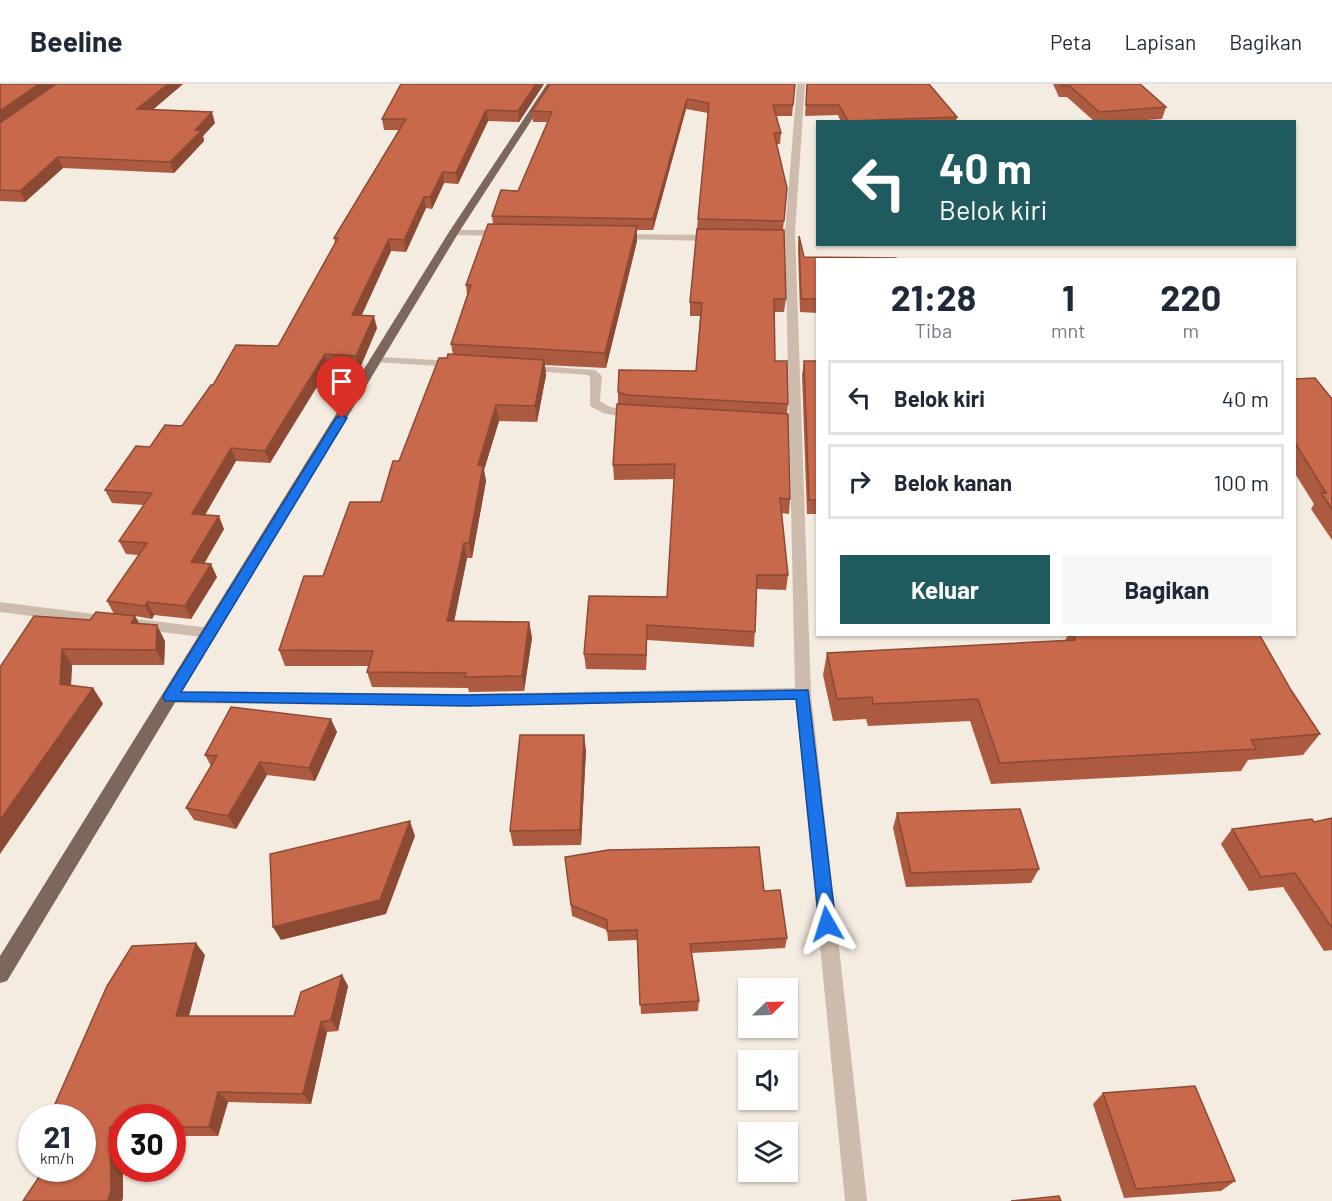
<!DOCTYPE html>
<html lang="id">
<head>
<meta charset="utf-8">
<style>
	body { margin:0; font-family:Barlow,sans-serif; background:#f6f6f7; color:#1f2937; height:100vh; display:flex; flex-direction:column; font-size:22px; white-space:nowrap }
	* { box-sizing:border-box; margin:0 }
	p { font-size:20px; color:#747a83 }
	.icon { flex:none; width:33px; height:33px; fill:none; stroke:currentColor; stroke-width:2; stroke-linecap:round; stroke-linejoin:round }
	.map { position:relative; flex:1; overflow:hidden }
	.panel { position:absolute; left:816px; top:174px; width:480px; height:378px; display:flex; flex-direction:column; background:#fff; border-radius:0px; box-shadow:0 2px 4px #0004 }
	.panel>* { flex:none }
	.top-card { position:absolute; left:816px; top:36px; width:480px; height:126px; border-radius:0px; box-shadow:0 2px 4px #0004; background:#1f5a5e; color:#fff; overflow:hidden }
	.needle { width:39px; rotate:67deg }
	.tools { position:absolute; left:738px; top:894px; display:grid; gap:12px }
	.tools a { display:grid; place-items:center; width:60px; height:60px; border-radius:0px; background:#fff; box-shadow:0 2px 4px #0004; font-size:30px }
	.speed { position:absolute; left:18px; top:1020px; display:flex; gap:12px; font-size:30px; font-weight:700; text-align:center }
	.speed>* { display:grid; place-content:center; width:78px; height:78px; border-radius:50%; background:#fff; box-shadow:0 2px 4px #0004; line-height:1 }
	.speed small { font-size:15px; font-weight:400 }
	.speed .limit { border:9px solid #d22; background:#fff; color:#111 }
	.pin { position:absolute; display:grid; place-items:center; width:51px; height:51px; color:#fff; margin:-62px -26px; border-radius:50% 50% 50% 0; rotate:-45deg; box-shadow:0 0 6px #0007 }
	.pin .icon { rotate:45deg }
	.me { position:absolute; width:66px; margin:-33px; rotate:354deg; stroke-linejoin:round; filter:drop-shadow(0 0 4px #0008) }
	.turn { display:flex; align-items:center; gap:21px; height:126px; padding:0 24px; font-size:27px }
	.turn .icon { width:78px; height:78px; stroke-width:2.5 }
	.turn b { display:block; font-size:42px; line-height:51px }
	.eta { display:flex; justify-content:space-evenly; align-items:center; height:102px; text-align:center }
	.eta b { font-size:36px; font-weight:700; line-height:42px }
	.button { display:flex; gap:12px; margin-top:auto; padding:12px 24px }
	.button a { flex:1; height:69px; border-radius:0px; background:#1f5a5e; color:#fff; font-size:24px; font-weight:700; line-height:69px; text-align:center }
	.button a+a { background:#f6f6f7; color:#1f2937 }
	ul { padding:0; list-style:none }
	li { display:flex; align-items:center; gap:18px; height:75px; margin:0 12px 9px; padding:0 12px; border:3px solid #e0e1e3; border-radius:0px }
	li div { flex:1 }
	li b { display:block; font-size:22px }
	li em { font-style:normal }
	header { display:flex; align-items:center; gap:36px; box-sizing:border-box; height:84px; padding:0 30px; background:#fff; border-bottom:2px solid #e0e1e3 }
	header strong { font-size:28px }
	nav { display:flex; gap:33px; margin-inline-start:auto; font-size:21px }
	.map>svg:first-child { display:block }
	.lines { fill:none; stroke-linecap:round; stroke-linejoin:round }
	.street { fill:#cdbbac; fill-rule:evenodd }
	.primary { fill:#7d675c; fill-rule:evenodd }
	.wall { fill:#ac5a40 }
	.shaded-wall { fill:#8c4a34 }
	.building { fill:#c8694b; stroke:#8c4a34; stroke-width:1.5 }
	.route { fill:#1a73e8; stroke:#114b97; stroke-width:1.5 }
</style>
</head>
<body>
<header>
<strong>Beeline</strong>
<nav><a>Peta</a><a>Lapisan</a><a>Bagikan</a></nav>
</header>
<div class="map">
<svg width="1332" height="1117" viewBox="0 0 1332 1117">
	<rect width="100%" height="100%" fill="#f4ebe1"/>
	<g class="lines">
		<path class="street" d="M797 0H805L795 148 811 610 867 1117H845L796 616 466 622 170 619 164 617 162 613 164 609 170 607 466 610 795 604 785 148Z
			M451 146H505L510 149 505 152 454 151 451 150Z
			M613 150 715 151 720 154 715 157 616 155 611 152Z
			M378 273 456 277 462 280 456 283 374 278V274Z
			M524 281 595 286 602 292 600 317 610 323 638 328 640 331 634 335 603 329 590 322V293L588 291 520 286 518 284Z
			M0 518 110 532 117 537 110 542 0 528Z
			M137 535 210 544 215 545 217 549 215 553 210 554 137 545 132 544 130 540 132 536Z"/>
		<path class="primary" d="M547 0H555L459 148 7 897 0 899V872L449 148Z"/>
	</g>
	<path class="wall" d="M0 0H183L152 26 215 39 203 52 204 57 174 89 63 84 25 118 0 117Z
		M544 0 519 38 488 37 458 100 444 99 432 125 426 124 406 168 391 167 361 232 377 244 360 284 329 283 270 379 236 377 205 431 224 445 204 480 217 493 191 535 154 531 152 535 135 532 139 540 165 557 164 581H72L71 602 93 604 103 620 0 583 90 536 114 530 107 517 139 471 126 470 119 457 144 421 112 419 105 406 150 363 182 342 213 301 278 262 335 159 334 154 399 46H384L382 35Z
		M795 0 792 32H776L781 49 780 60H776L787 104 783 146 786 215 784 228H774L775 277 788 320 787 330 790 415 789 430 781 429 788 491 786 506 757 505 754 563 647 556 646 586 586 585 584 570 667 513 674 395 614 396 613 381 618 320V308L696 287 700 232H690V218L708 29 686 25 653 146H637V157L606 284 545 281 546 291 537 338 499 337 484 386 486 397 472 474H467L454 537 529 538 532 554 524 607 469 608 468 604 372 603 367 588 369 582H285L279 566 323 492 381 418 399 377 447 274 453 271 451 260 467 211 466 201 493 140 492 132 518 107 548 38H533L532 27Z
		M807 0H929L957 33 956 38H841L838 31 805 32Z
		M1053 0H1140L1166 23 1162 35 1116 38H1095L1067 13H1059Z
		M799 152 804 173 818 176V229L800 228 798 165Z
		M804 277H818V430H807L802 291Z
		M1294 295 1332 315V456L1311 425 1314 420 1294 388Z
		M1068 550H1259L1291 606 1320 650 1303 671 1248 676 1241 687 991 700 970 637 868 642 866 635 833 637 823 591 827 569 1065 557Z
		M337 648 315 697 267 691 236 745 194 736 186 724 211 682 205 671Z
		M586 666 581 761 513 762 510 747Z
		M897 729 1039 785 1031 799 906 803 893 744Z
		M1332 734V866L1324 867 1283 803 1249 807 1221 760 1232 745 1314 738Z
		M565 773 764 807 787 854 785 864 692 869 699 917 698 927 641 930 637 856 608 857 607 846 572 832Z
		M205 871 189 932H294L342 891 348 902 338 947 327 948 311 1020 228 1018 218 1052H172V1034H122V1084L123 1114 82 1034H57L51 1029Z
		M1103 1009 1235 1097 1221 1107 1124 1114 1093 1020Z"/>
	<path class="shaded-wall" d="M39 0H58L0 41V27Z
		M168 0H183L141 36 137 25Z
		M536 0H544L519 38 518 27Z
		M687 15 686 25 653 146V135Z
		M486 26 488 37 458 100 456 89Z
		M212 28 215 39 203 52 204 57 174 89 170 78 195 46Z
		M58 73 63 84 25 118 20 107Z
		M443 88 444 99 432 125 430 113Z
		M424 113 426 124 406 168 404 156Z
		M637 142V157L606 284 605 269Z
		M389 155 391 167 356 244 352 231Z
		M374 232 377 244 360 284 356 272Z
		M325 270 329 283 270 379 265 367Z
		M544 276 546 291 537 338 535 322Z
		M496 321 499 337 484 386 486 397 472 474 469 459 478 381Z
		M231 364 236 377 198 443 192 430Z
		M219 432 224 445 197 491 191 478Z
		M464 459 467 474 451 553 447 537Z
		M211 480 217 493 191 535 185 522Z
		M147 518 154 531 152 535 145 522Z
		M135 532 144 548 131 539Z
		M529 538 532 554 524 607 522 592Z
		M157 541 165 557 164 581 156 566Z
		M647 541V556L646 586V571Z
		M62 565 72 581 70 616 60 600Z
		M93 604 103 620 0 770V736Z
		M331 635 337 648 315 697 309 684Z
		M584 651 586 666 581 761 580 746Z
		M260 678 267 691 236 745 228 732Z
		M410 737 415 752 386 830 281 856 273 843Z
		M196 859 205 871 186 942 176 932Z
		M342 891 348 902 338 947 331 936Z
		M321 938 327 948 311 1020 303 1010Z
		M218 1008 228 1018 218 1052 209 1043Z
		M110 1043 122 1052V1084H123V1114L122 1117H108Z"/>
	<path class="building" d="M0 0H39L0 27Z
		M56 0H168L137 25 212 28 195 46 201 47 170 78 58 73 20 107 0 106V39Z
		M401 0H536L518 27 486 26 456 89 443 88 430 113H424L404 156 389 155 352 231 374 232 356 272 325 270 265 367 231 364 192 430 219 432 191 478 211 480 185 522 147 518 145 522 107 517 147 459 119 457 152 409 105 406 136 362 150 363 165 341 182 342 211 301H213L236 261 278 262 338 154H334L406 35H382Z
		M550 0H795L793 21H773L781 49H774L787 104 784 137 698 135 709 19 687 15 653 135 492 132 501 106 518 107 552 28 532 27Z
		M807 0H929L957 33 848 37 839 21H806Z
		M1060 0H1140L1166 23 1099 28 1070 2H1062Z
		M488 140 637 142 605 269 451 260 471 201H466Z
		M697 145 784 146 786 215H774L775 277H787L788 320 627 311 618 308 619 286 696 287 702 219 690 218Z
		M799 152 804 173 896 174 897 176H818V215H801Z
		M448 270 544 276 535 322 496 321 478 381 483 382 469 459H464L447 537 529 538 522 592 465 593 466 589 367 588 373 567 279 566 304 492H323L350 418H381L393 377H399L439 274H447Z
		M804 277H818V416H809Z
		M1315 294 1332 315V425L1321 409H1326L1294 357V295Z
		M617 320 788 330 790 415 780 414 788 491H757L755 548 647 541 646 571 584 570 589 512 667 513 675 380 613 381Z
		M96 528 135 532 131 539 157 541 156 566 62 565 60 600 93 604 0 736V583L34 532 90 536Z
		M1073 550H1259L1291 606 1320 650 1251 656 1256 665 1000 679 978 615 873 620 872 613 837 615 827 569 1075 556Z
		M231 623 331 635 309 684 260 678 228 732 186 724 217 672 205 671Z
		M520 651H584L580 746 510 747Z
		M1020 725 1039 785 911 789 897 729Z
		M1332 734V844L1295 789 1261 793 1232 745 1312 735 1314 738Z
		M410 737 380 816 273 843 270 770Z
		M759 763 764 807 780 806 787 854 690 860 699 917 640 921 637 846 607 847V836L571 821 565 773 608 766Z
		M196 859 176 932H294L301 908 342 891 331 936 321 938 303 1010 218 1008 209 1043H172V1034H122V1043H110L111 1106 108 1117H23L45 1084H82V1034H78L79 1032 51 1029 107 902 132 862Z
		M1195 1002 1235 1097 1136 1105 1103 1009Z
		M1059 1112 1061 1117H1011Z"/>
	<path class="route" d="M342 331 347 334 181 608 466 611 808 606 836 840 833 846 827 848 821 846 819 840 796 615 466 622 165 617 163 613 165 609 336 334Z"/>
</svg>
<div class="tools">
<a><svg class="needle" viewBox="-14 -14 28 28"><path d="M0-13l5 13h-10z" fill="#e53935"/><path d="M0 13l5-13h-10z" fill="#747a83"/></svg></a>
<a><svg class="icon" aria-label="sound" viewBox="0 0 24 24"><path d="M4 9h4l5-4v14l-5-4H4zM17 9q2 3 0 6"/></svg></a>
<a><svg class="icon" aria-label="layers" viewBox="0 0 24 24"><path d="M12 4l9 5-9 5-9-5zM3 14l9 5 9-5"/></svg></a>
</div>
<div class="speed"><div>21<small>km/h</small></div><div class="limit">30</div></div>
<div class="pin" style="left:342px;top:334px;background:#d93025"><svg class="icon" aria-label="arrive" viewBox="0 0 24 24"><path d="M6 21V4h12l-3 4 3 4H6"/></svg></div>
<svg class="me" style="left:827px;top:840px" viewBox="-20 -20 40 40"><path d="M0-17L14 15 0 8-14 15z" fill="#1a73e8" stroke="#fff" stroke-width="4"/></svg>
<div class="top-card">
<div class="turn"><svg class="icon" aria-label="left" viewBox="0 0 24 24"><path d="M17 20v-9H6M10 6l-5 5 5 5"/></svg><div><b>40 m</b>Belok kiri</div></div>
</div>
<section class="panel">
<div class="eta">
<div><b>21:28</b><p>Tiba</p></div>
<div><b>1</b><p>mnt</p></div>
<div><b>220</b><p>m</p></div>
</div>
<ul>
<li><svg class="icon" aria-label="left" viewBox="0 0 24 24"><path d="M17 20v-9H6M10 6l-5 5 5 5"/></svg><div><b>Belok kiri</b></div><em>40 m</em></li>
<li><svg class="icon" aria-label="right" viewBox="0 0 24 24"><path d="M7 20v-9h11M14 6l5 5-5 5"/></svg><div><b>Belok kanan</b></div><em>100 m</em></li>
</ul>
<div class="button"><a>Keluar</a><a>Bagikan</a></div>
</section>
</div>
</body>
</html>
